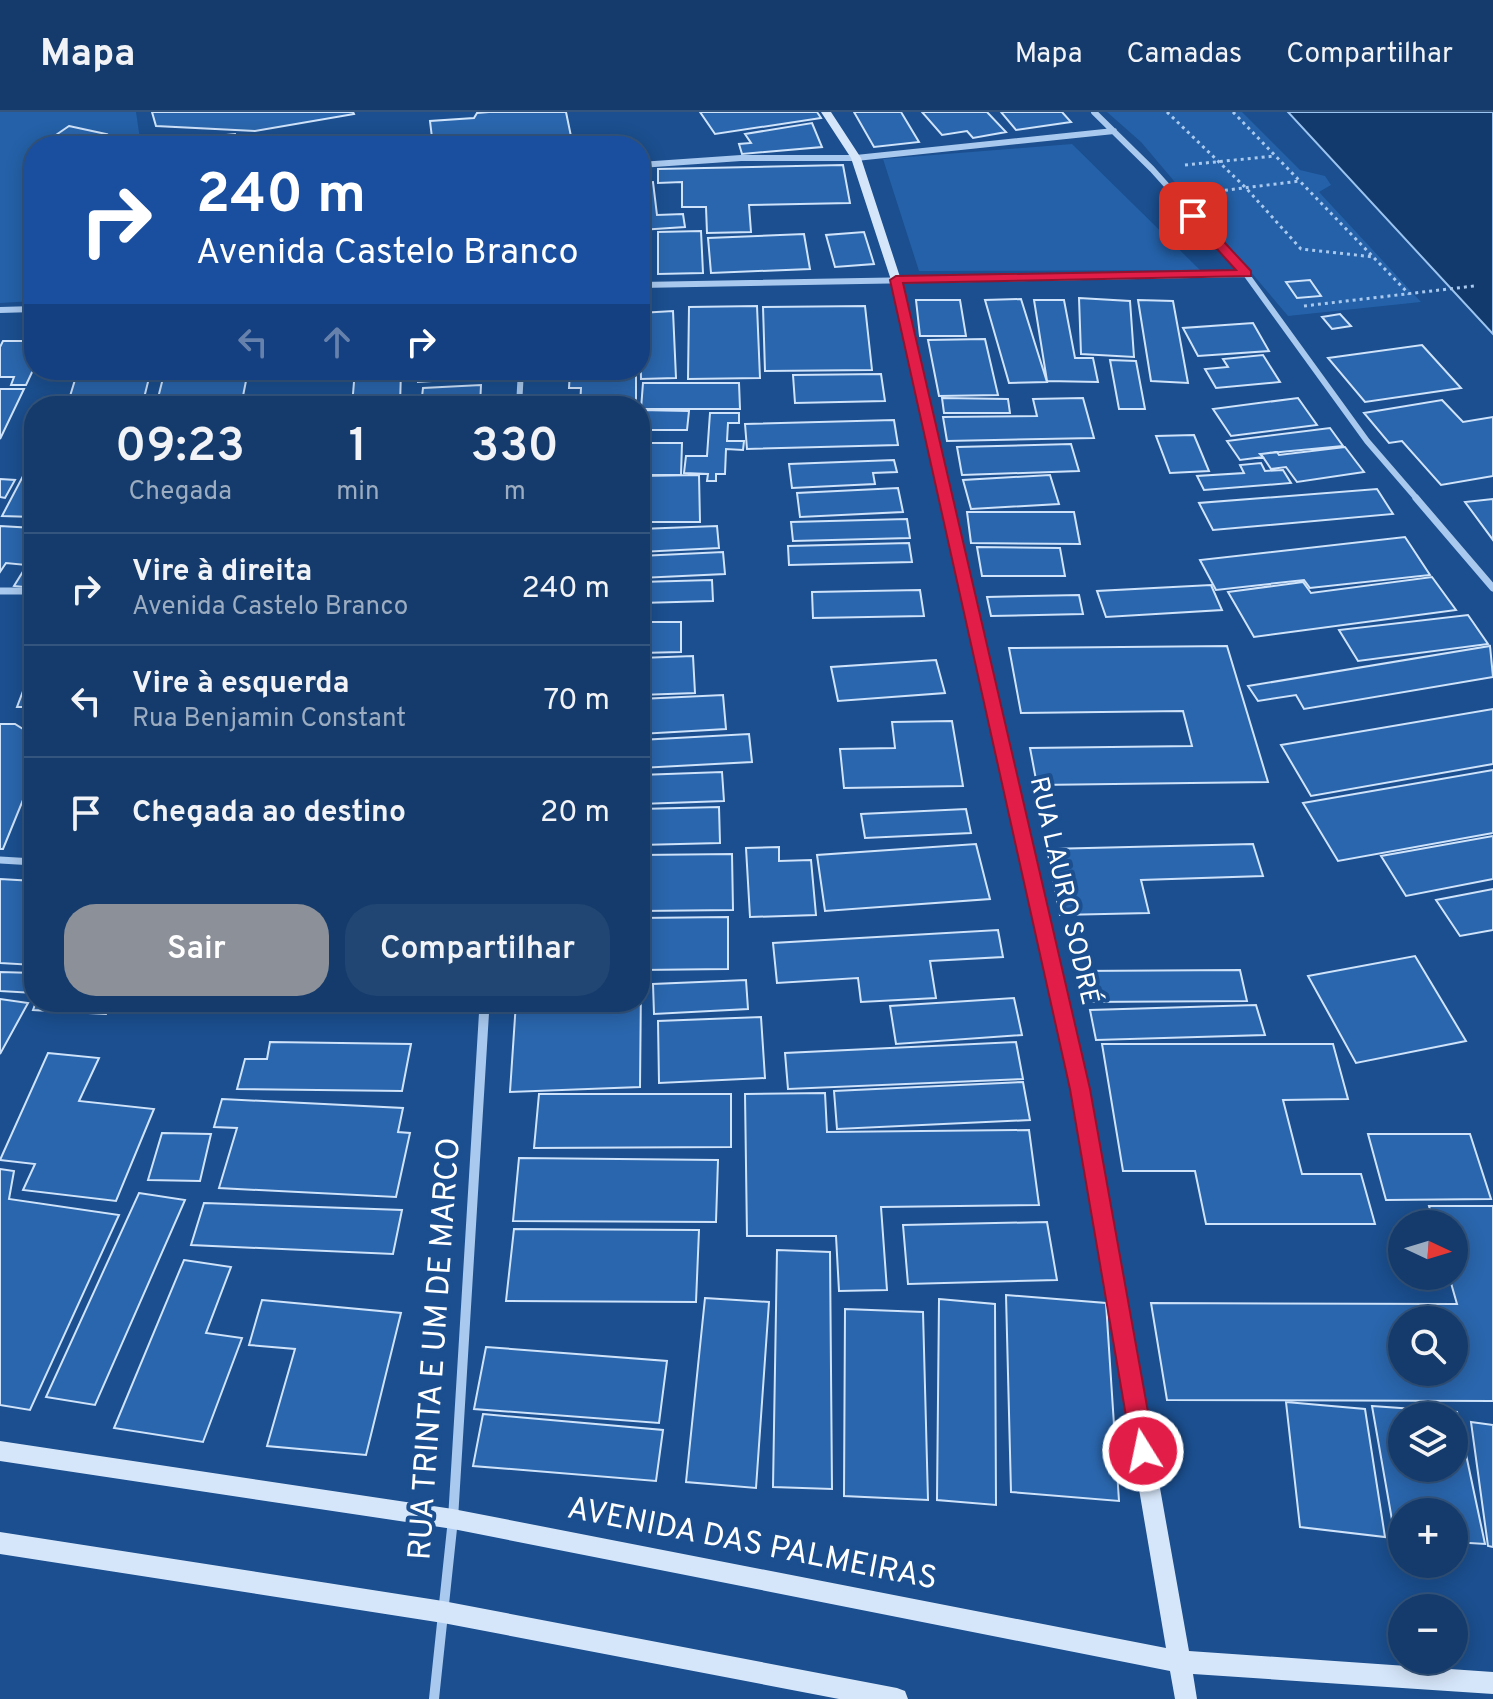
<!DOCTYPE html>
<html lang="pt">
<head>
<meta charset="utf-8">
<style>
	body { margin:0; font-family:Overpass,sans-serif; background:#214673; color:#f1f3f6; height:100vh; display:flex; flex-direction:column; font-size:30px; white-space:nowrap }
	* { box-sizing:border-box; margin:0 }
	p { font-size:26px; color:#9dadc1 }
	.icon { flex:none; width:44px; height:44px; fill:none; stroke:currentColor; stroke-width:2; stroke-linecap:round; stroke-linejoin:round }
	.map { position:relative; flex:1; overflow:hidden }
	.details { position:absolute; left:24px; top:284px; width:626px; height:616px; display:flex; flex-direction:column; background:#143b6b; border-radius:32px; box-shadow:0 4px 20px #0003,0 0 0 2px #33557e }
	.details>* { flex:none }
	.banner { position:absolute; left:24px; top:24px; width:626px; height:244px; border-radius:32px; box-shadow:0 4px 20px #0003,0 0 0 2px #33557e; background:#1a4fa0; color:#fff; overflow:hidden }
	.needle { width:52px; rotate:94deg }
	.buttons { position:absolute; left:1388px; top:1098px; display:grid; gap:16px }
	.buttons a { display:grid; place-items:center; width:80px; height:80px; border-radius:50%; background:#143b6b; box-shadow:0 4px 20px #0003,0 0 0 2px #33557e; font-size:40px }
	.pin { position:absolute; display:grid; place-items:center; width:68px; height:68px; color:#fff; margin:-34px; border-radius:16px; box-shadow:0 4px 12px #0006 }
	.me { position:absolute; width:88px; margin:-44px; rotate:350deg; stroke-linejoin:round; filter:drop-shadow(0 0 6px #0008) }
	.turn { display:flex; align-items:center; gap:28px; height:168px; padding:0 40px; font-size:36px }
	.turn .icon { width:104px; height:104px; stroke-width:2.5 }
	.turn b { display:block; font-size:56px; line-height:68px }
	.lanes { display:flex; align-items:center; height:76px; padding:0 40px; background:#0003; justify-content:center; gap:40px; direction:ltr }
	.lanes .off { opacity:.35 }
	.eta { display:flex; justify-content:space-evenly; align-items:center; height:136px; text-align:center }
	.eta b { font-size:48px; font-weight:600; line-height:56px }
	.cta { display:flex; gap:16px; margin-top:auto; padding:16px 40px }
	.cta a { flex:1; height:92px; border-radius:32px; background:#8c9099; color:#fff; font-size:32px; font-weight:600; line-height:92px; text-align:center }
	.cta a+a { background:#214673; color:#f1f3f6 }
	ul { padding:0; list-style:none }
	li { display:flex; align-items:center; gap:24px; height:112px; padding:0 40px; border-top:2px solid #33557e }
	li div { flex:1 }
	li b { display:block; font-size:30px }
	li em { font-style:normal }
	header { display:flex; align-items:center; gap:48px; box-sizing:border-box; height:112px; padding:0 40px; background:#143b6b; border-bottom:2px solid #33557e }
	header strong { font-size:38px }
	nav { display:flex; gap:44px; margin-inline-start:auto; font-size:28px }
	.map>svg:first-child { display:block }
	.green { fill:#2461a8 }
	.water { fill:#123a6d; stroke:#9cc4f0; stroke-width:2 }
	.building { fill:#2a66ad; stroke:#cfe3fa; stroke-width:2; fill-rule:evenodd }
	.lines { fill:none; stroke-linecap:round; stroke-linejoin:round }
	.path { stroke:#a9c9ee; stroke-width:3; stroke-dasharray:3 4; stroke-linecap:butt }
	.street-far2 { stroke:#a9c9ee; stroke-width:6 }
	.street-far1 { stroke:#a9c9ee; stroke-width:7 }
	.street { stroke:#a9c9ee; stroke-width:10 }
	.secondary { fill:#d6e6fa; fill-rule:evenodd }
	.route { fill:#e11d48; stroke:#92132f; stroke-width:2 }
	.labels { text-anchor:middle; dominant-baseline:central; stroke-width:8; stroke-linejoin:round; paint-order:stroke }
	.street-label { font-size:26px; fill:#fff; stroke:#1b4f8f }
	.near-street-label { font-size:32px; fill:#fff; stroke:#1b4f8f }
</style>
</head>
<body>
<header>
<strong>Mapa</strong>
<nav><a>Mapa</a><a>Camadas</a><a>Compartilhar</a></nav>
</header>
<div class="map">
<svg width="1493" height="1587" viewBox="0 0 1493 1587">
	<rect width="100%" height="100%" fill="#1b4f8f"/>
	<path class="green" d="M0 0H136L141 34H34V189L0 191Z
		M1107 0H1242L1300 58 1325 64 1331 73 1319 80 1421 190 1288 204 1141 30Z
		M1072 32 1200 158 919 159 883 47Z"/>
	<path class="water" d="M1288 0H1493V222Z"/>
	<path class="building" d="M152 0H353L354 2 255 19 156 14Z
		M566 0 573 34H433L430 9 474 6 477 1 489 0Z
		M700 0H817L821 6 715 22Z
		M854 0H901L919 30 874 35Z
		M922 0H987L1006 20 973 26 967 19 942 23Z
		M1001 0H1062L1071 10 1016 18Z
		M812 11 822 35 742 42 739 32 751 31 745 22Z
		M69 14 106 22 89 34H40Z
		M235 22 237 33 159 34V30Z
		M843 53 850 91 749 93 751 120 707 121 706 95H682V70L658 71V57Z
		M31 59H34V90L24 91Z
		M653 70 657 103 683 102 685 115 640 118V71Z
		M701 119 703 161 658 162V120Z
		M864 120 874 152 835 155 826 123Z
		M640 121H648V163H640Z
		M804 122 810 157 711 161 708 126Z
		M1310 168 1321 184 1297 186 1286 170Z
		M1079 186 1130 189 1134 245 1081 242Z
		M1021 187 1047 270 1009 271 985 188Z
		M916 188H960L966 224H920Z
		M1034 188H1064L1075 246H1093L1098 270 1047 269Z
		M1138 188 1173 189 1188 271 1151 269Z
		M757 194 760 266 688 267 689 195Z
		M865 194 872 258 765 259 763 195Z
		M673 199 676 266 641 267 640 201Z
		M1340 202 1351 214 1332 217 1322 205Z
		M1253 211 1269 239 1198 244 1183 216Z
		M985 227 998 283 939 284 928 228Z
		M3 229H34V256L26 273H11L14 265H0V235Z
		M1422 233 1461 276 1365 290 1328 246Z
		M1263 243 1280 270 1216 276 1205 257 1228 255 1223 247Z
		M1110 248 1136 249 1145 297H1119Z
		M78 258H151L142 294H67Z
		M165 258 248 259 241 294H156Z
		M355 258H401L400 294H352Z
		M418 258H477V266L418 270Z
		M570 258H636V292L580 294 581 276H569Z
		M881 262 885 289 795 291 793 263Z
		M643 271H739L740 297H641Z
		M481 273 480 294H421L423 276Z
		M0 277H24L0 327Z
		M942 286 1008 287 1010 301H944Z
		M1083 286 1094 326 947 329 943 305 1037 304 1033 287Z
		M1298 286 1317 313 1231 324 1213 297Z
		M1442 288 1463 310 1493 305V364L1441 373 1402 329 1389 331 1364 301Z
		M640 298 689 299 687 318H640Z
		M710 301H739V311H728L727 329H744L743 338 726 337 725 362H716V369H707L708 362 684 361 686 344H707Z
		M894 308 898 333 747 337 745 312Z
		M1330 316 1343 334 1260 342 1263 345 1240 348 1227 329Z
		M1194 323 1209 359 1170 361 1156 324Z
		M640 331H682L681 363H640Z
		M1071 332 1079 359 962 363 957 335Z
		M1345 335 1364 360 1297 370 1286 355 1271 357 1261 342 1277 340 1279 343Z
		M894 348 897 360 873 361 875 372 792 376 789 352Z
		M1261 351 1265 359 1283 358 1291 371 1204 378 1197 364 1244 361 1240 353Z
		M699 363 700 410H640V364Z
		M1050 363 1059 392 971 397 963 368Z
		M23 364 34 365V405L2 404Z
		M0 367 15 368 5 386 0 385Z
		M898 376 903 400 800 405 797 381Z
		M1377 377 1393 402 1213 418 1199 391Z
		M1493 387V428L1465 390Z
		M967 400H1074L1080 432 971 431Z
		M907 407 910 426 793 429 791 410Z
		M0 414 34 416V476L14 474 27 453 6 451 0 460Z
		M717 414 719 436 640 440V417Z
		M1405 425 1430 463 1310 476 1304 468 1216 478 1200 448Z
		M909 431 912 450 789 453 788 434Z
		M977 435 1060 436 1065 464H982Z
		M723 440 725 462 640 466V444Z
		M1432 465 1456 498 1254 525 1228 480 1303 470 1311 481Z
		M712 468 713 489 640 491V470Z
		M1211 473 1222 498 1106 505 1097 479Z
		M920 478 924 504 813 506 812 480Z
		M1079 483 1083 502 991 504 987 485Z
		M1468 503 1488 532 1358 549 1339 518Z
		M640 510H681V540L640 541Z
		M1227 534 1268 670 1037 673 1030 636 1192 634 1183 599 1021 601 1009 536Z
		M1490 534 1493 565 1304 597 1296 583 1258 589 1248 574Z
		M693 544 695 581 640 583V546Z
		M936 548 945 581 838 589 831 555Z
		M34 550V595H17Z
		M723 583 726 617 640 622V587Z
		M1493 597V652L1311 684 1281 633Z
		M952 609 963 674 844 676 840 637 895 636 892 610Z
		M0 612H15L34 624V661L3 737H0Z
		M749 622 752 650 640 656V628Z
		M1493 658V721L1338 749 1303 691Z
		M722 660 724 689 640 692V663Z
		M719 695 720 731 640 733V697Z
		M966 697 971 721 865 726 861 702Z
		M1493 724V767L1406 784 1381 744Z
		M976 732 990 787 825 799 817 743Z
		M1253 732 1263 764 1141 768 1149 801 1060 803 1047 737Z
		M779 735V749L811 748 816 803 750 805 746 736Z
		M732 742 733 798 640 799V743Z
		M0 767 34 769V853L0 851Z
		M1493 777V818L1460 824 1436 788Z
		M728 805V857L640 858V806Z
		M998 818 1003 845 930 849 936 886 861 890 858 866 777 871 773 831Z
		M1415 844 1466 929 1356 951 1308 864Z
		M1240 858 1247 889 1081 890 1076 859Z
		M0 860 34 861V881L0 879Z
		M746 868 748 897 654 902 653 872Z
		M641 870 640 975 510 980 516 890H640Z
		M1014 886 1022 923 896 932 890 894Z
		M0 887 28 891 0 942Z
		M36 890H111L106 902 33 898Z
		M1256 893 1265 923 1096 928 1090 898Z
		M761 905 765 966 659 971 658 909Z
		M270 930 411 932 402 979 237 977 245 947H267Z
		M1016 930 1023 967 788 977 785 941Z
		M1102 932H1333L1348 987 1283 988 1302 1062H1361L1375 1112H1206L1195 1059H1123Z
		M48 941 99 946 79 989 154 997 116 1089 23 1078 35 1052 0 1048Z
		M1023 970 1030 1008 837 1017 834 979Z
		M825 981 827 1020 1029 1018 1039 1093 881 1095 887 1178 839 1179 836 1124H747L745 982Z
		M539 982H731V1035L534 1036Z
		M222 987 403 996 398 1020 410 1021 396 1085 219 1076 237 1016 214 1015Z
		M162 1021 211 1022 200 1069 148 1068Z
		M1368 1022H1470L1491 1087 1386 1088Z
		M519 1046 718 1048 716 1110 513 1109Z
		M0 1057 14 1059 9 1087 119 1103 30 1298 0 1293Z
		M139 1081 185 1088 95 1293 46 1285Z
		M204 1091 402 1098 393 1142 191 1133Z
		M1429 1094H1493V1289L1167 1288 1151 1191 1457 1192 1449 1164H1454V1112H1434ZM1402 1208H1454V1260H1402Z
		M1047 1110 1057 1168 908 1172 903 1113Z
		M514 1117 699 1118 696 1190 506 1189Z
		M777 1138 830 1140 832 1377 773 1375Z
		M184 1148 231 1155 206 1221 242 1226 203 1330 114 1316Z
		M1006 1183 1106 1191 1119 1389 1011 1380Z
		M705 1186 769 1190 756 1376 686 1370Z
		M939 1187 995 1192 996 1393 937 1388Z
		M262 1188 401 1201 366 1343 267 1334 295 1237 249 1233Z
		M845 1197 923 1200 928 1388 844 1384Z
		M486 1235 667 1249 659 1311 474 1297Z
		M1286 1290 1365 1297 1385 1425 1300 1415Z
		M1372 1294 1457 1300 1485 1432 1454 1430V1400H1402V1426L1395 1425ZM1402 1304H1454V1356H1402Z
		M483 1302 663 1318 656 1369 473 1354Z
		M1471 1310 1493 1313V1435L1488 1434Z"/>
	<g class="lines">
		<path class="path" d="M1167 0 1246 76 1301 137 1374 145
			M1233 0 1409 182
			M1185 53 1275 44
			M1211 80 1300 69
			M1304 194 1474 174"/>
		<path class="street-far2" d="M1094 0 1152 57 1246 162 1367 329 1418 388
			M640 53 741 46H856L1114 19
			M640 173 1246 162
			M0 198 34 197
			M519 294 521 258"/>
		<path class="street-far1" d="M1416 386 1493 476
			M0 479H34
			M0 748 34 750
			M484 903 485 890"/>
		<path class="street" d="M434 1587 453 1407 484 901"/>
		<path class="secondary" d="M821 0H831L861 46 901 168 1089 977 1189 1539 1493 1560V1582L1193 1562 1197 1587H1175L1170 1559 453 1417 0 1349V1329L453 1397 1166 1536 1071 977 891 168 851 46Z
			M0 1420 443 1489 897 1576 905 1579 908 1587H839L443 1511 0 1442Z"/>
	</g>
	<path class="route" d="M1189 101H1197L1251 159V164L903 171 1090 977 1155 1339 1152 1347 1143 1350 1135 1347 1132 1339 1070 977 890 168 896 164 1236 158 1189 106Z"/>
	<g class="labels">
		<g class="street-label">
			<text transform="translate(1063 779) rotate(77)">RUA LAURO SODRÉ</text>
		</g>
		<g class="near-street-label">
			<text transform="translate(436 1237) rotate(-86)">RUA TRINTA E UM DE MARCO</text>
			<text transform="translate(752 1433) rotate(11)">AVENIDA DAS PALMEIRAS</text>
		</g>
	</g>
</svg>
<div class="buttons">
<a><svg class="needle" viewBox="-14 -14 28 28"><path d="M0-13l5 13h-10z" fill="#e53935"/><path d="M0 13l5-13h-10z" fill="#9dadc1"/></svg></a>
<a><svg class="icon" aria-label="search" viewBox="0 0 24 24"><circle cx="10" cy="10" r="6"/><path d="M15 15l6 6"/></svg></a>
<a><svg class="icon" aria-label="layers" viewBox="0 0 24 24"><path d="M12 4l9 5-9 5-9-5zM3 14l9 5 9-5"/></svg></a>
<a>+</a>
<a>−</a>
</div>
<div class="pin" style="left:1193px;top:104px;background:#d93025"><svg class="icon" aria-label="arrive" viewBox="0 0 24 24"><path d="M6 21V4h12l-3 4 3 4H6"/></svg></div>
<svg class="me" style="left:1143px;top:1339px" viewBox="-20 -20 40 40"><circle r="17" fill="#e11d48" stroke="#fff" stroke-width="3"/><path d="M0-11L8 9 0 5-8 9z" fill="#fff"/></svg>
<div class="banner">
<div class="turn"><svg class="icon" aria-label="right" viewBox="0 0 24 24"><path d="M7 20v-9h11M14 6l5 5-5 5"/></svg><div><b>240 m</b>Avenida Castelo Branco</div></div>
<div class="lanes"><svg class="icon off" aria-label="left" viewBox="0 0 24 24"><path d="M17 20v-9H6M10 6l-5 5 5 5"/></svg><svg class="icon off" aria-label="ahead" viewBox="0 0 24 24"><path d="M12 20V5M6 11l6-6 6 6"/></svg><svg class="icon" aria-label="right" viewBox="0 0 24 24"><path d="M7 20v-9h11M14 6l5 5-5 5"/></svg></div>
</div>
<section class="details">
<div class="eta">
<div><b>09:23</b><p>Chegada</p></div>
<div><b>1</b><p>min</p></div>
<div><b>330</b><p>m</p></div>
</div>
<ul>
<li><svg class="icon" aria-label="right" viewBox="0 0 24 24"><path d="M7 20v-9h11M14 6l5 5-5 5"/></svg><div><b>Vire à direita</b><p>Avenida Castelo Branco</p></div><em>240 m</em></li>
<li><svg class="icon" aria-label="left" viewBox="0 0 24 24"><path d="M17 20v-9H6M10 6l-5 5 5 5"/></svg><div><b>Vire à esquerda</b><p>Rua Benjamin Constant</p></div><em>70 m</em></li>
<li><svg class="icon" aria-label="arrive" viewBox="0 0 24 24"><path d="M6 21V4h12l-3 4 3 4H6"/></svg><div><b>Chegada ao destino</b></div><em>20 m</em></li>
</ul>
<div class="cta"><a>Sair</a><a>Compartilhar</a></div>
</section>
</div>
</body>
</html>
